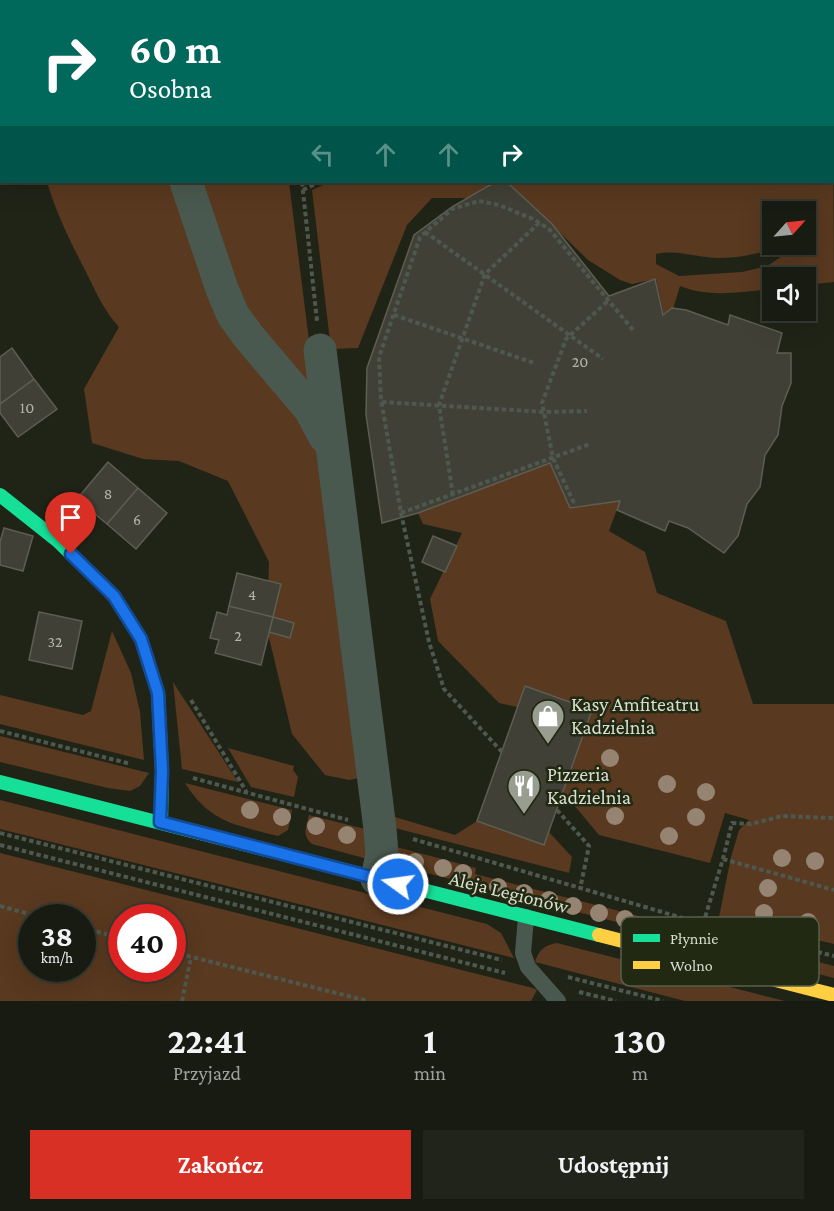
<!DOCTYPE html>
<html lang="pl">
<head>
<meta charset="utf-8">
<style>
	body { margin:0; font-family:"Crimson Pro",serif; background:#21241a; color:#f1f3f6; height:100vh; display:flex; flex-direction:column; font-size:22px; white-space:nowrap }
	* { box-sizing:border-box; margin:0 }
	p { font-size:20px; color:#9fa19f }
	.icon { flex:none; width:33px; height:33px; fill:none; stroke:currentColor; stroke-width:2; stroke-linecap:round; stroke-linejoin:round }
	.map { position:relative; height:1001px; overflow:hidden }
	.sheet { display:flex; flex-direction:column; background:#181b11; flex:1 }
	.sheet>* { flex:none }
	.top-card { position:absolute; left:0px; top:0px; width:834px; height:183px; box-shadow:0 6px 24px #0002,0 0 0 2px #363931; background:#00695c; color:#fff; overflow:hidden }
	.needle { width:39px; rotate:63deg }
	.tools { position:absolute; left:762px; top:201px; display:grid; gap:12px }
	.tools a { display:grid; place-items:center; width:54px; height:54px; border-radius:0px; background:#181b11; box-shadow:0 6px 24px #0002,0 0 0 2px #363931; font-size:30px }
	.speed { position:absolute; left:18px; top:904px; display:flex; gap:12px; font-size:30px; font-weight:700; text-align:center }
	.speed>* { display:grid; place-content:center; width:78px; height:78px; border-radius:50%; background:#181b11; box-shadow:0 6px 24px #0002,0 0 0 2px #363931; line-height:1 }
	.speed small { font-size:15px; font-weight:400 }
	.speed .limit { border:9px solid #d22; background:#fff; color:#111 }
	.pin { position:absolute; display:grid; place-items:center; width:51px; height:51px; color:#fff; margin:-62px -26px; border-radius:50% 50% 50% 0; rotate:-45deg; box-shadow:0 0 6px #0007 }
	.pin .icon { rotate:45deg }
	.me { position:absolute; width:66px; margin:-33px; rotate:284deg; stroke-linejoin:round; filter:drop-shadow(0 0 4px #0008) }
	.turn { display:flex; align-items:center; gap:21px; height:126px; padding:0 30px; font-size:27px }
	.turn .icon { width:78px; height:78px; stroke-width:2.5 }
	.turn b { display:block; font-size:42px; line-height:51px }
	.lanes { display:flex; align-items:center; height:57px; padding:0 30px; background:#0003; justify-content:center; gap:30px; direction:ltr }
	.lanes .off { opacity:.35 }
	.eta { display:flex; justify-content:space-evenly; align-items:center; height:102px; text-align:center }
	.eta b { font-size:36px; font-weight:700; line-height:42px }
	.button { display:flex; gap:12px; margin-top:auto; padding:12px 30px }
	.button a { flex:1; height:69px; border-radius:0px; background:#d93025; color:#fff; font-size:24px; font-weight:700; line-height:69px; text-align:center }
	.button a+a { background:#21241a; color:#f1f3f6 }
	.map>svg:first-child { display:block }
	.green { fill:#59391f; fill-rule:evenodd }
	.building { fill:#414036; stroke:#5d5d52; stroke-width:1.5 }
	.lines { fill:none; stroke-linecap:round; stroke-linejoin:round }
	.path { stroke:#4e584f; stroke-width:4; stroke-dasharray:4.5 3; stroke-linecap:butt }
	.lane { stroke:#4a594f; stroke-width:16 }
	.street { stroke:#4a594f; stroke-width:33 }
	.fast { stroke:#16e098; stroke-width:14 }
	.slow { stroke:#ffcf43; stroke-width:14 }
	.tree { fill:#958471 }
	.route-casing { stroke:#114b97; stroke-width:15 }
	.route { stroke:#1a73e8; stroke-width:10 }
	.labels { text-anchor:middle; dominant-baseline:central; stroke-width:5; stroke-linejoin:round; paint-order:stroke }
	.number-label { font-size:16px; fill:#b2b6aa }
	.poi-label { font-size:20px; fill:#d8ded0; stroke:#212912; text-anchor:start }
	.street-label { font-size:20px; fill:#d8ded0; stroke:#212912 }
	.key { fill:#212912; stroke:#585f4b; stroke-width:1.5 }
	.key-label { font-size:16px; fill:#d8ded0 }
</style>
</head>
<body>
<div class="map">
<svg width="834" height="1001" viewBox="0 0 834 1001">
	<rect width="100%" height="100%" fill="#202417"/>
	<path class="green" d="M833 104 834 282 806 285V278H772V289C741 292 710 298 680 286L671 316H664L656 279 632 284 620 280 588 260 555 228 476 198H432L407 225 358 348 331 349 312 190 330 182H832ZM772 212H806V244H772ZM775 249 789 252 767 266 742 272 679 276 656 264V254C679 249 696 258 718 258 737 258 757 254 775 249Z
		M47 182H180L319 441 364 777 349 780 325 775 292 734 267 629 269 562 228 481 179 461 143 459 92 443 84 389 119 327C104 311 96 292 86 272 71 243 56 213 47 182Z
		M196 182H289L317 404 251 318Z
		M550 463 570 508 620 501 609 531 645 552 657 593 726 621 753 704H834V944L719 917 731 857 739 830 749 820 725 813 710 863 599 835 563 792 592 710 525 686 517 707 499 703 438 641 430 599 462 533 423 524 418 513Z
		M112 631 131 673 140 712 144 760 0 724V695L83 715 91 711Z
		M173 682 238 782 182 769Z
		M0 736 149 773 140 786 130 791 108 788 0 762Z
		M228 748 294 766 293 770 298 777 294 797 251 787Z
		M185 783 292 810 288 830 278 836C236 825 210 823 185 783Z
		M0 800 487 924 501 933 514 958 0 829Z
		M309 815 373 831 369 856 364 858 312 844C302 836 306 826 309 815Z
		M395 817 455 835 477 821 544 845 549 832 572 857 569 873 395 828Z
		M389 845 476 868 475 874 834 966V978L392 864Z
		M0 853 533 988 537 990 531 1001H0ZM32 918H82V969H32ZM122 918H172V969H122Z
		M557 943 785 1001H685L535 962C539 950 544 945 557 943Z"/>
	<path class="building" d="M495 182H507L552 224 609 296 655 279 663 315 672 308 686 310 728 325 730 315 782 333 777 353H791V383L782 406 778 435 765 455 760 487 747 504 738 536 724 553 688 528 669 521 665 531 617 510 620 501 570 508 550 463 418 513 382 523 366 415 367 368 414 235 452 207Z
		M12 348 34 379 0 404V357Z
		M34 379 57 409 18 437 0 413V404Z
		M108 462 138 488 107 524 77 499Z
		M138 488 167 513 136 549 107 524Z
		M4 528 33 536 23 571 0 565V542Z
		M433 536 457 546 445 572 422 562Z
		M237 573 281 584 273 617 229 606Z
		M229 606 273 617 261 665 215 653 219 640 210 638 217 612 227 615Z
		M39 612 82 621 72 669 29 660Z
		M273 617 294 623 290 638 269 632Z
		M525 686 592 710 544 845 477 821Z"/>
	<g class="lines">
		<path class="path" d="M235 0 236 2
			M390 0 391 2
			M549 0 553 2
			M634 0 635 2
			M771 0 772 2
			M309 2 310 0
			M302 182 317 321
			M303 190 319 182
			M425 232 603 359
			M394 315 534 363
			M382 402 545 412 587 411
			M453 495 439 405 485 274 540 222
			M574 503 553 458 542 403 566 339 608 301
			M401 513 590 444
			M191 700 246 791
			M0 731 131 764
			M502 752 444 689 429 642 401 513 381 400 379 357 420 237 452 209 479 201 499 205 533 219 549 229 633 330
			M193 778 348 820
			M557 810 589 846 580 889
			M0 833 502 960
			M413 839 703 924 834 956
			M0 845 505 973
			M723 859 834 890
			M0 906 44 918
			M703 924 723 859 732 823 751 824 782 816 834 818
			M82 928 122 938
			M172 952 368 1001
			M568 977 663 1001
			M579 992 616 1001
			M182 1001 191 957"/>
		<path class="lane" d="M526 917 523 953 528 967 558 1001"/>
		<path class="street" d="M151 2V0
			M431 2 449 0
			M186 182 222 289 233 315 249 337 310 409 325 437
			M320 350 380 829 382 854 377 879"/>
		<path class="fast" d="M0 495 58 541 114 596 141 639 158 693 162 771 161 823
			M0 782 599 935"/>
		<path class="slow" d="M599 935 834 995"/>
	</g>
	<g class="tree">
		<circle cx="610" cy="758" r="9"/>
		<circle cx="667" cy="784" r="9"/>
		<circle cx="706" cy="792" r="9"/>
		<circle cx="250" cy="810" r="9"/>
		<circle cx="615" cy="816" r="9"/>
		<circle cx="282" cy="817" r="9"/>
		<circle cx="696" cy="817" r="9"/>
		<circle cx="316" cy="826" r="9"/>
		<circle cx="347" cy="835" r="9"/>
		<circle cx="669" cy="836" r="9"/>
		<circle cx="782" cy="858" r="9"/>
		<circle cx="815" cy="861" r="9"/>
		<circle cx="415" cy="862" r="9"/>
		<circle cx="443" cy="868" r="9"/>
		<circle cx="463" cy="873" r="9"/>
		<circle cx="498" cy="887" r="9"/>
		<circle cx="768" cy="888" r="9"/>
		<circle cx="524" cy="893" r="9"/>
		<circle cx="549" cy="900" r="9"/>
		<circle cx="573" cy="906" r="9"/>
		<circle cx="599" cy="913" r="9"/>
		<circle cx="764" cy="913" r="9"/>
		<circle cx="625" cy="919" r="9"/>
		<circle cx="808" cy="922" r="9"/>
	</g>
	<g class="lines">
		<g class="route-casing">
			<path id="route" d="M71 554 114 596 141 639 158 693 162 771 160 822 398 884"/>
		</g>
		<use href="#route" class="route"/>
	</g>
	<defs>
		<g id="shop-pin" transform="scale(1.725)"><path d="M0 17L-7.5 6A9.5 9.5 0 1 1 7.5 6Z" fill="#989d8f" stroke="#212912"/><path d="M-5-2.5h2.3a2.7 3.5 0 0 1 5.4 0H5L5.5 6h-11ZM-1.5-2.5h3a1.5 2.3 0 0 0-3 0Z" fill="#fff"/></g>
		<g id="restaurant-pin" transform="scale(1.725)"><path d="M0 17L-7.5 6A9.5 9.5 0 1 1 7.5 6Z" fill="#989d8f" stroke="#212912"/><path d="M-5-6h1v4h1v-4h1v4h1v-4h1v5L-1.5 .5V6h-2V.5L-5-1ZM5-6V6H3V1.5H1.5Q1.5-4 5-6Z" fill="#fff"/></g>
	</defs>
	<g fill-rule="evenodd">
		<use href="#shop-pin" x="548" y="716"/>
		<use href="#restaurant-pin" x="524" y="786"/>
	</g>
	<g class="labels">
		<g class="number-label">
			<text x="580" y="361">20</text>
			<text x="27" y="407">10</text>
			<text x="108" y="493">8</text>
			<text x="137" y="519">6</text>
			<text x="252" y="594">4</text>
			<text x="238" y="635">2</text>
			<text x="55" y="641">32</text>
		</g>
		<g class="poi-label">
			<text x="571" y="704">Kasy Amfiteatru<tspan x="571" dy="23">Kadzielnia</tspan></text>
			<text x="547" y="774">Pizzeria<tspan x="547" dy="23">Kadzielnia</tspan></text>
		</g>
		<g class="street-label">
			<text transform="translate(509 892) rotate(14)">Aleja Legionów</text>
		</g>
	</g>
	<rect x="621" y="917" width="198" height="69" rx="9" class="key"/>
	<rect x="633" y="934" width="27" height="8" fill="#16e098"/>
	<rect x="633" y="961" width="27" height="8" fill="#ffcf43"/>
	<g class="key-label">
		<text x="670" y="944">Płynnie</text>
		<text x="670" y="971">Wolno</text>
	</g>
</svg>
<div class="tools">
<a><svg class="needle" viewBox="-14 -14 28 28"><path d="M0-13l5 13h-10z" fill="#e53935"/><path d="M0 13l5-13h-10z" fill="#9fa19f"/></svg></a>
<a><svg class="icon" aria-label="sound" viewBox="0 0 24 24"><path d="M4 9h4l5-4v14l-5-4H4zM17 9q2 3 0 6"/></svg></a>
</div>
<div class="speed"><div>38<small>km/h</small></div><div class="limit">40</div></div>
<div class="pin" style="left:71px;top:554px;background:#d93025"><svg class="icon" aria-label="arrive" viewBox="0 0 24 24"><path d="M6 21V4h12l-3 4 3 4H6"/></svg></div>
<svg class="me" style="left:398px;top:884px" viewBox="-20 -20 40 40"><circle r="17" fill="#1a73e8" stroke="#fff" stroke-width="3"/><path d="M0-11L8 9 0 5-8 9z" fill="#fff"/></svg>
<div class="top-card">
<div class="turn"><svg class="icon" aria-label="right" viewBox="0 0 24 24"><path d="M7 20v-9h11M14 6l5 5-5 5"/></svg><div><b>60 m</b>Osobna</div></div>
<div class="lanes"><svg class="icon off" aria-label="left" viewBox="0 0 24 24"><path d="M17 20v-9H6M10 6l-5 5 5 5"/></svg><svg class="icon off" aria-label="ahead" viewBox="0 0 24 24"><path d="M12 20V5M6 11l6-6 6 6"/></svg><svg class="icon off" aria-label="ahead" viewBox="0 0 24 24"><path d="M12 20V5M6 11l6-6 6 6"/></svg><svg class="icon" aria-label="right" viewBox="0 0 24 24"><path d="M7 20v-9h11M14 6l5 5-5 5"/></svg></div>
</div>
</div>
<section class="sheet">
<div class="eta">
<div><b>22:41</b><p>Przyjazd</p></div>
<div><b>1</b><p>min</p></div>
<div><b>130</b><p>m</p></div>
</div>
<div class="button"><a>Zakończ</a><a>Udostępnij</a></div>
</section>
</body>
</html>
